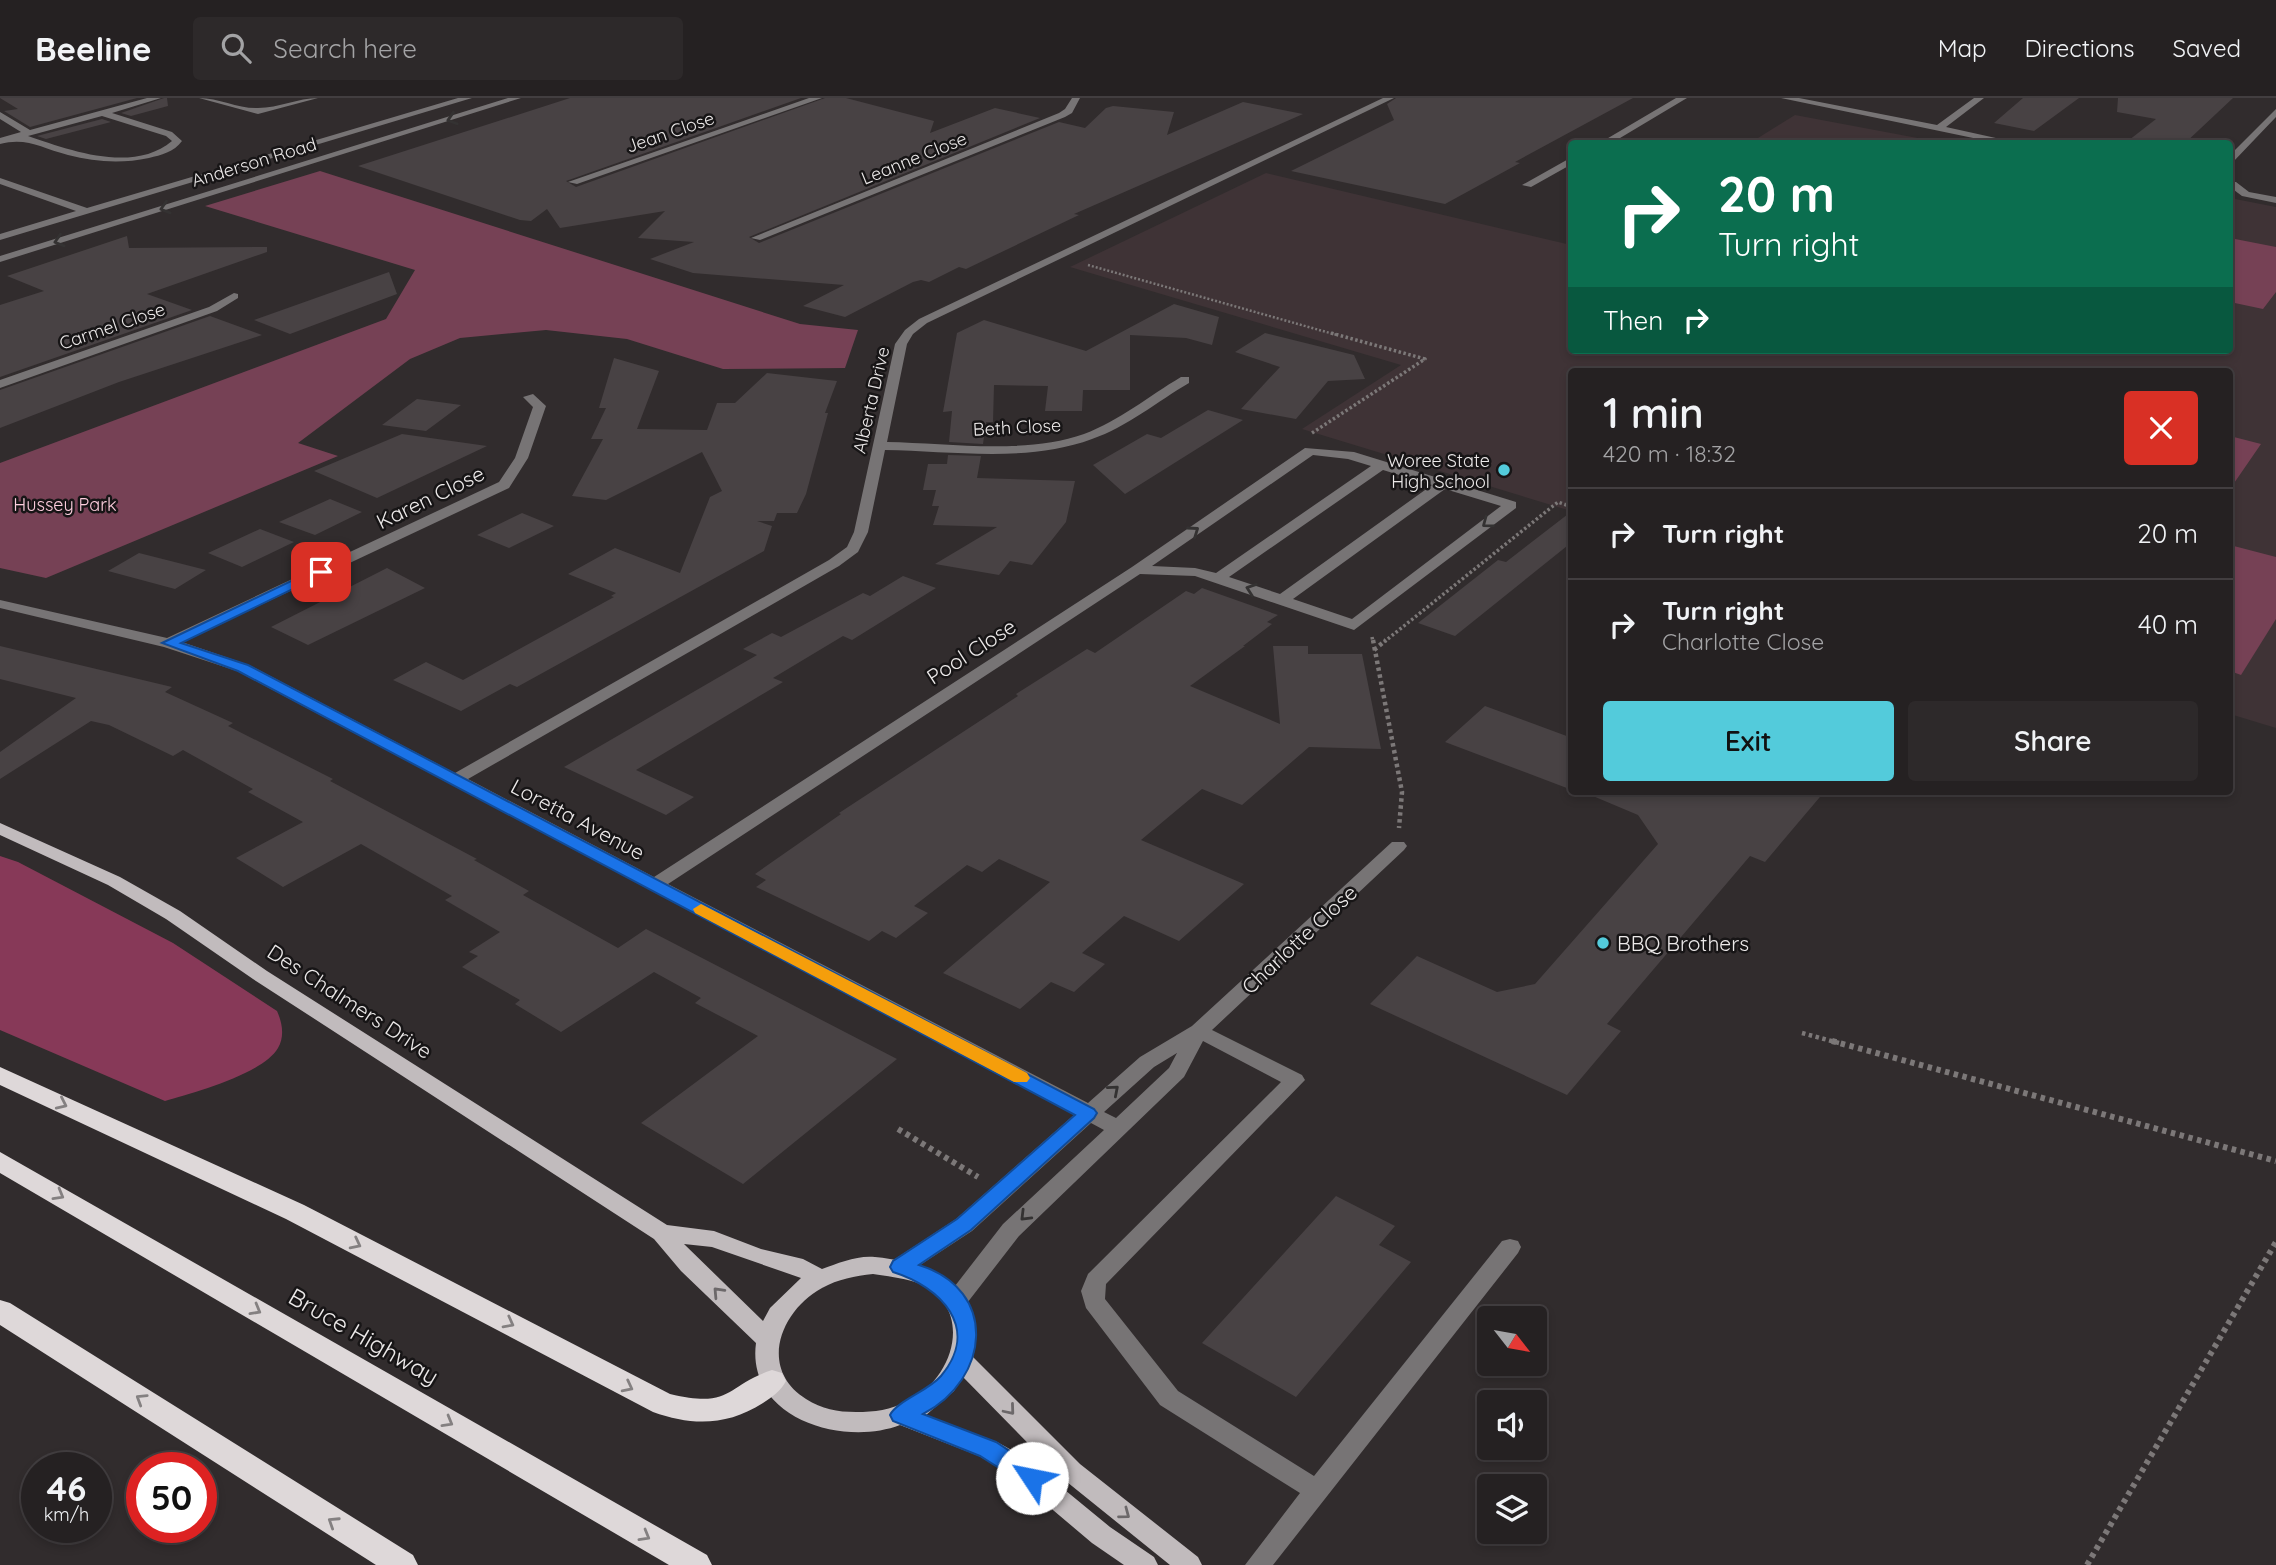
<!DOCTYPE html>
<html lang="en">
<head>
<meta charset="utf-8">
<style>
	body { margin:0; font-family:Quicksand,sans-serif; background:#2d292a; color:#f1f3f6; height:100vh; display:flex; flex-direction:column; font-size:26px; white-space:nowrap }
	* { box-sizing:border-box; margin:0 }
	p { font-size:23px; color:#a3a3a5 }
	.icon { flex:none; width:38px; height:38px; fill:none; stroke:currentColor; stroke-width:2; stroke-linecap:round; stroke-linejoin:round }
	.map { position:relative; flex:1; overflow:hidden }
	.sheet { position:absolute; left:1568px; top:270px; width:665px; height:427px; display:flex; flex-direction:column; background:#252122; border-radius:7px; box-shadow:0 4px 10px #0003,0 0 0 2px #423e40 }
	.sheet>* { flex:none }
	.guide { position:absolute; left:1568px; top:42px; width:665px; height:214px; border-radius:7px; box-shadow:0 4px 10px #0003,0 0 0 2px #423e40; background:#0b6e4f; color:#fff; overflow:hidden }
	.needle { width:46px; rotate:121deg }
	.fabs { position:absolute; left:1477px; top:1208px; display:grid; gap:14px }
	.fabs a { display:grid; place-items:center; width:70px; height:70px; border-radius:7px; background:#252122; box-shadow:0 4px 10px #0003,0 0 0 2px #423e40; font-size:35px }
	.speed { position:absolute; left:21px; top:1354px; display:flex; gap:14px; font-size:35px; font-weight:700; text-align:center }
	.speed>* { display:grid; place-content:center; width:91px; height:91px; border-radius:50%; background:#252122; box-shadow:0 4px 10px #0003,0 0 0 2px #423e40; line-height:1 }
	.speed small { font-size:18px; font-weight:400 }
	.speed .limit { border:10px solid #d22; background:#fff; color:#111 }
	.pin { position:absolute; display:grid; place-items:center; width:60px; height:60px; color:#fff; margin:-30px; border-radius:14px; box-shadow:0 4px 10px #0006 }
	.me { position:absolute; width:77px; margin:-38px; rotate:304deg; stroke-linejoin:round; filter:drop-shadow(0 0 5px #0008) }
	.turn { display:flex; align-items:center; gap:24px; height:147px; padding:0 35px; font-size:32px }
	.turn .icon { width:91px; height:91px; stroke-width:2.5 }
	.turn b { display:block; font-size:49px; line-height:60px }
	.then { display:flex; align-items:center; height:66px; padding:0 35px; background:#0003; gap:14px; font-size:26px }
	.round { display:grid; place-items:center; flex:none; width:74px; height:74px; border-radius:7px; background:#2d292a }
	.headline { display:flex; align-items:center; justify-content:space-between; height:119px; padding:0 35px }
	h1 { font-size:42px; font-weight:600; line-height:52px }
	.action { display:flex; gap:14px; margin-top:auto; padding:14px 35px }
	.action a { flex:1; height:80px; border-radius:7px; background:#53cbdb; color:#111; font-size:28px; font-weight:600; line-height:80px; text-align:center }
	.action a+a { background:#2d292a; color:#f1f3f6 }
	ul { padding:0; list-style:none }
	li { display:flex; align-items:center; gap:21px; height:91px; padding:0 35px; border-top:2px solid #423e40 }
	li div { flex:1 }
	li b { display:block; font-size:26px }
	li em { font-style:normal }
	header { display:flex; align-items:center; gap:42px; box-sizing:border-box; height:98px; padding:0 35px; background:#252122; border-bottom:2px solid #423e40 }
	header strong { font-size:33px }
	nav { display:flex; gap:38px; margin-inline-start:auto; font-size:24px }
	.search { width:490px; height:63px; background:#2d292a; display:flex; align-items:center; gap:18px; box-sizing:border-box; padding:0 24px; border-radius:7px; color:#a3a3a5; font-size:26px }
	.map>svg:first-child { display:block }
	.built { fill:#3f3336 }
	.green { fill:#764155 }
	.forest { fill:#873958 }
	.building { fill:#484244 }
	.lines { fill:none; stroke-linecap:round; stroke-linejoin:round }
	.path-far3 { stroke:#7c7878; stroke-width:2.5; stroke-dasharray:2 2; stroke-linecap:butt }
	.path-far2 { stroke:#7c7878; stroke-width:3.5; stroke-dasharray:2.5 2.5; stroke-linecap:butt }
	.path-far1 { stroke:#7c7878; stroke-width:4.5; stroke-dasharray:3.5 3.5; stroke-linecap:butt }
	.path { stroke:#7c7878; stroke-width:6; stroke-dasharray:4.5 4.5; stroke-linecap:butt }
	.minor { fill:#777475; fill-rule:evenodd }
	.major { fill:#c1bbbd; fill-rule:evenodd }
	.highway { fill:#ded8d9; fill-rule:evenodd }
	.oneway { stroke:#343232 }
	.oneway2 { stroke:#848081 }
	.oneway3 { stroke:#6c686a }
	.route { fill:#1a73e8; stroke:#114b97; stroke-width:2 }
	.slow { fill:#f59e0b }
	.poi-dot { fill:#53cbdb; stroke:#171516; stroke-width:2.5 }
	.labels { text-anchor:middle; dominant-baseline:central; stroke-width:5; stroke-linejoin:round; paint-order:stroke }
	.far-street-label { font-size:18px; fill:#ece9e9; stroke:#171516 }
	.far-poi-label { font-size:18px; fill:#ece9e9; stroke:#171516; text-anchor:end }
	.far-park-label { font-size:18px; fill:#fdcddd; stroke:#171516 }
	.street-label { font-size:21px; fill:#ece9e9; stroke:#171516 }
	.poi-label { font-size:21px; fill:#ece9e9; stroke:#171516; text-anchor:start }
	.near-street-label { font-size:24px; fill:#ece9e9; stroke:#171516 }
</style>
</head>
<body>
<header>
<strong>Beeline</strong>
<div class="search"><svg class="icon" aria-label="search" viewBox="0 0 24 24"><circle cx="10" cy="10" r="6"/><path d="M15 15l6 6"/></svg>Search here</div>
<nav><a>Map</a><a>Directions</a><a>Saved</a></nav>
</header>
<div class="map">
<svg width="2276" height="1467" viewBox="0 0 2276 1467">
	<rect width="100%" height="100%" fill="#312c2d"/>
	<path class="built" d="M1795 17 1944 45H1750Z
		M1266 75 1571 147 1572 252H2230V100L2276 109V630L2230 616V273H1572L1571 413 1302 331 1401 267 1070 169Z"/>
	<path class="green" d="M320 73 800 226 858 232 845 270 723 271 627 241 546 232 460 240 410 261 298 345 338 358 46 480 0 470V365L386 221 415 172 205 108Z
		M2230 140 2276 149V194L2263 211 2230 204Z
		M2230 338 2261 346 2230 391Z
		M2230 447 2276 459V521L2241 577 2230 573Z"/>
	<path class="forest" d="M0 758 18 764 173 845 277 913C282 924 285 938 278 950 263 976 193 995 165 1003L0 932Z"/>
	<path class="building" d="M0 0H137L30 29 4 13 18 11Z
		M164 0H167L168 8 131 18 121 15Z
		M570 0H801L566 83 576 89 825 0H846L934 23 930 35 995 10 1040 20 749 139 759 145 1059 24 1085 30 1106 10 1113 8 1174 14 1167 37 1243 4 1303 16 1074 116 1079 117 966 171 959 169 929 184 921 182 913 184 845 219 803 208 844 187 693 175 650 161 694 144 638 140 665 113 560 130 547 111 531 123 520 122 358 68Z
		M1396 0H1633L1515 64 1520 65 1445 106 1291 73 1394 22 1387 6Z
		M2023 0H2079L2034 33 1994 25Z
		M2118 0H2233L2184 46H2124L2156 21 2117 14Z
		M102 21 111 24 46 41 37 38Z
		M127 138 129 150 267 149V154L147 196 192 212 0 279V207L44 193 7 178Z
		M389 174 397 196 290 236 254 222Z
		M1174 206 1219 219 1212 247 1186 240 1130 237V292H1083L1082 313H1045L1048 288 994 287 993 324H986L983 346 949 344 952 313 943 314 957 235 984 222 1086 253Z
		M210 218 262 237 119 284 0 330V292Z
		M1265 235 1354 257 1365 281 1328 283 1296 321 1241 311 1280 269 1235 254Z
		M614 260 659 273 637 331 707 332 717 305H735L767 275 837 283 825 315H828L806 396 797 415H777L774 423H757L772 428 764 453 517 589 510 586 461 613 393 582 426 564 463 582 614 499 611 498 616 495 568 476 615 450 680 475 710 399 722 393 702 354 606 402 572 398 603 341H591L606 310H599Z
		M417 301 461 307 426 333 382 327Z
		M1208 312 1243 322 1125 396 1093 367 1147 336 1161 340Z
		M402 336 487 348 377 400 314 373Z
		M948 357 981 358 977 380 1075 383 1066 424 1032 467 1010 463 999 477 935 466 997 429 933 427 939 408H932L936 392H923L928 366H947Z
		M330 401 362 414 315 437 279 424Z
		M1572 413V444L1455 538 1418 525 1498 462 1506 464Z
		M522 415 554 428 509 450 477 437Z
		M260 431 294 444 242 469 208 455Z
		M139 455 206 472 175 491 108 473Z
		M387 470 425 490 308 547 271 529Z
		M903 478 936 490 852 542 843 538 773 580 783 584 636 672 694 699 666 717 564 669 757 557 743 551 772 535 781 539 863 495 870 498Z
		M1202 490 1278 517 1267 524 1272 526 1243 548H1245L1190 588 1280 626 1273 548H1308V556H1362L1381 651 1309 649 1242 707 1202 691 1141 742 1244 786 1179 843 1124 818 1082 855 1105 866 1074 894 1051 884 1020 911 943 875 1050 784 999 761 982 774 967 767 914 808 928 815 896 840 882 833 869 843 756 789 766 782 755 776 841 716 839 715 1018 598 1016 596 1087 551 1095 555 1186 493 1194 496Z
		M0 548 172 589 165 594 233 625 228 628 333 681 330 683 477 761 474 762 529 793 523 797 618 850 646 831 897 961 743 1086 641 1025 758 938 695 905 701 900 654 874 561 934 515 906 520 902 462 869 478 858 469 854 500 834 445 802 452 798 361 746 283 789 236 760 303 724 248 694 253 691 183 652 173 658 109 627 91 623 0 681V654L76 600 0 581Z
		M1485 608 1572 640V692L1445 644Z
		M1581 693H1825L1765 764 1750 758 1607 926 1621 933 1567 997 1370 906 1417 858 1497 894 1535 886 1658 746 1638 717Z
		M1336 1098 1395 1128 1379 1147 1411 1164 1296 1299 1202 1245Z"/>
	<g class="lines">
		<path class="path-far3" d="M1088 167 1337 237"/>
		<path class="path-far2" d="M1312 335 1425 261 1331 235
			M1372 539 1373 544
			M1384 544 1558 404 1572 409"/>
		<path class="path-far1" d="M1373 542 1402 694 1399 730
			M1374 552 1386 542
			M1802 935 1839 945"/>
		<path class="path" d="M1832 943 2276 1063
			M898 1031 978 1079
			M2087 1467 2276 1144"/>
		<path class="minor" d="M147 0H161L112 15 172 34 182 43C174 54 161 57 149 60 121 66 95 64 68 57 41 50 27 39 0 46V40L21 34 0 21V14L30 32ZM102 18 166 38 172 43C133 76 69 52 28 38Z
			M199 0C219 0 239 11 258 10 279 10 298 0 318 0L258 16Z
			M458 0H472L0 142V136L76 113 0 86V80L87 110Z
			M508 0H521L0 164V158Z
			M809 0H822L577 86 568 84Z
			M1072 0H1080L1072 15 1065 19 760 142 751 140 1059 15 1065 11Z
			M1383 0H1394L927 225 913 236 907 246 887 344C947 345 1026 357 1084 336 1119 323 1149 298 1181 279H1189V285C1158 303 1127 329 1092 341 1028 365 952 353 885 352L868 434 858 454 839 468 468 681 654 779 1132 469 1305 350 1354 354 1516 404V410L1354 532 1195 478 1140 476 668 786 1088 1005 1140 959 1192 928 1392 744H1404L1407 748 1404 752 1212 932 1302 977 1305 982 1106 1186 1105 1201 1178 1293 1314 1378 1502 1143 1510 1141 1518 1143 1521 1149 1518 1155 1273 1467H1245L1300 1395 1160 1307 1086 1210 1081 1193 1088 1176 1281 984 1203 943 1184 979 1019 1138 964 1209 956 1212 948 1209 945 1203 948 1197 1003 1126 1104 1032 1091 1025 972 1133 908 1175 900 1178 892 1175 889 1169 892 1163 956 1121 1075 1016 237 573 164 549 0 510V502L167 540 499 384 515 360 533 309 523 299 533 296 546 308 528 360 509 390 182 544 249 567 455 675 829 462 847 449 854 434 895 246 905 232 919 221ZM1313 357 1348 361 1371 368 1216 475 1195 470 1152 468ZM1383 372 1432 387 1280 496 1229 479ZM1445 391 1501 408 1352 521 1293 501ZM1177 955 1169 970 1116 1020 1104 1014 1154 969Z
			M1676 0H1687L1610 46H1598Z
			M1781 0H1799L1937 27 1974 0H1984L1946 29 2023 46H2002Z
			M2276 11V19L2233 64 2230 65V57Z
			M1572 59V66L1531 89 1522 87Z
			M2230 84H2236L2249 94 2276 99V105L2242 98 2230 89Z
			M234 195 238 196V200L217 213 0 290V282L209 209Z"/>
		<path class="major" d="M0 725 120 779 180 813 267 873 667 1127 714 1133 761 1151 803 1161 822 1171C838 1165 858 1157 875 1159 931 1164 991 1193 973 1259L1080 1366 1198 1459 1202 1467H1170L1062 1380 962 1278 954 1293 926 1317 997 1344 1026 1360 1110 1429 1154 1459 1158 1467H1124L1092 1445 1008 1374 979 1358 900 1327C843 1349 746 1320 756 1245L681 1173 654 1141 253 881 166 821 108 787 0 737ZM684 1146 712 1149 801 1180 770 1210 763 1223ZM873 1176C886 1178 902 1180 915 1184 976 1206 956 1280 908 1303 890 1312 875 1314 856 1314 837 1314 822 1311 806 1301 758 1271 780 1213 822 1190 838 1181 855 1178 873 1176Z"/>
		<path class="highway" d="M0 969 304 1107 670 1296C733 1311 724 1288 772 1272L782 1275 786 1283C781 1293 772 1299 763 1305 727 1328 692 1328 653 1314L286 1121 0 987Z
			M0 1054 707 1457 712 1467H669L0 1075Z
			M0 1202 10 1205 413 1457 418 1467H376L0 1227Z"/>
	</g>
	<defs><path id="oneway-chevron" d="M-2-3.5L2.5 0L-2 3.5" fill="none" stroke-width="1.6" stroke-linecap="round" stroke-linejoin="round" transform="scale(1.75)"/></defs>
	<g class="oneway">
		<use href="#oneway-chevron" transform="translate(452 21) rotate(162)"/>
		<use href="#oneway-chevron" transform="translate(165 110) rotate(163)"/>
		<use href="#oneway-chevron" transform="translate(59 143) rotate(163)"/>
		<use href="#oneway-chevron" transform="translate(1487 425) rotate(143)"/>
		<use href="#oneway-chevron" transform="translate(1194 433) rotate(-35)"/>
		<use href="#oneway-chevron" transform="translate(1251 491) rotate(-161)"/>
		<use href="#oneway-chevron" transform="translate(1114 992) rotate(-41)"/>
		<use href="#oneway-chevron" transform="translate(1025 1118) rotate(135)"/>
	</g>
	<g class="oneway2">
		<use href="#oneway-chevron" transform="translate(62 1006) rotate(25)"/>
		<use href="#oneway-chevron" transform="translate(59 1097) rotate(30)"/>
		<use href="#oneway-chevron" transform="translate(356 1146) rotate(27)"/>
		<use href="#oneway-chevron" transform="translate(256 1212) rotate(30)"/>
		<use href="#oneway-chevron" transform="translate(509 1225) rotate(28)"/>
		<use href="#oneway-chevron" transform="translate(628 1289) rotate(27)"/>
		<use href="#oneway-chevron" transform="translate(141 1301) rotate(-148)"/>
		<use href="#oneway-chevron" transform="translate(448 1324) rotate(30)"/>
		<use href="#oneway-chevron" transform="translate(333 1424) rotate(-147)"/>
		<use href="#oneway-chevron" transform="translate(645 1438) rotate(30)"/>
	</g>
	<g class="oneway3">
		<use href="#oneway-chevron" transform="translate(718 1194) rotate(-133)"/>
		<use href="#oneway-chevron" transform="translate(1010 1312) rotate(50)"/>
		<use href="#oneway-chevron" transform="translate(1125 1416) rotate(37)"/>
	</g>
	<path class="route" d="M316 471 328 474 181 545 248 567 1094 1011 1097 1015 1094 1020 971 1132 919 1167C999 1192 990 1281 923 1316L996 1344 1040 1373 1044 1380 1040 1386 1032 1389 1024 1386 980 1358 893 1323 890 1317C897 1303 928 1293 941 1278 981 1230 941 1189 893 1174L890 1169 893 1163 957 1121 1075 1017 238 573 162 545Z"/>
	<path class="slow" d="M701 806 1027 975 1030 980 1027 984H1014L695 815 693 811Z"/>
	<g class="poi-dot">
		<circle cx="1504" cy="372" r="7"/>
		<circle cx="1603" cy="845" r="7"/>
	</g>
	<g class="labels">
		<g class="far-street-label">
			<text transform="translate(670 34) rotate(-19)">Jean Close</text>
			<text transform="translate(914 60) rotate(-22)">Leanne Close</text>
			<text transform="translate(254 64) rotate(-17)">Anderson Road</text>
			<text transform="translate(112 228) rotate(-19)">Carmel Close</text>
			<text transform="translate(871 302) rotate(-77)">Alberta Drive</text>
			<text transform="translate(1017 329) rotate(-3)">Beth Close</text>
		</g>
		<g class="far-poi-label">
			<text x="1490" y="362">Woree State<tspan x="1490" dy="21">High School</tspan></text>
		</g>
		<g class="far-park-label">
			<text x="65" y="406">Hussey Park</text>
		</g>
		<g class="street-label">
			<text transform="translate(430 399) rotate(-26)">Karen Close</text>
			<text transform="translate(971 553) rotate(-33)">Pool Close</text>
			<text transform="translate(578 721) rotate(28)">Loretta Avenue</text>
			<text transform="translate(1299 841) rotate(-43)">Charlotte Close</text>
			<text transform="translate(350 903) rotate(33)">Des Chalmers Drive</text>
		</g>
		<g class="poi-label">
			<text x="1617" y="845">BBQ Brothers</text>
		</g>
		<g class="near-street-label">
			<text transform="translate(364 1238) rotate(30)">Bruce Highway</text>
		</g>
	</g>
</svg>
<div class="fabs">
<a><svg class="needle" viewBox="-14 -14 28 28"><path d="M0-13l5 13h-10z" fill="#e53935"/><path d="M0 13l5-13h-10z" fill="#a3a3a5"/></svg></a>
<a><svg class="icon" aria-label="sound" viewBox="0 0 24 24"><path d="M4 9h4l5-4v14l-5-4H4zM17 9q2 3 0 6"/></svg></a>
<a><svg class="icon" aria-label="layers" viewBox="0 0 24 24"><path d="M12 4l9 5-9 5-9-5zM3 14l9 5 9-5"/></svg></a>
</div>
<div class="speed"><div>46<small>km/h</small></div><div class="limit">50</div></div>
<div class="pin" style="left:321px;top:474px;background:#d93025"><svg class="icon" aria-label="arrive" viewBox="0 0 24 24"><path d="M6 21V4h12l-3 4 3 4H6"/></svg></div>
<svg class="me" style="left:1032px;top:1380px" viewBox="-20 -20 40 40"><circle r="19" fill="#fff"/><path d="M0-13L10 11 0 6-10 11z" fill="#1a73e8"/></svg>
<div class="guide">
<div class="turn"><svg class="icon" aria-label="right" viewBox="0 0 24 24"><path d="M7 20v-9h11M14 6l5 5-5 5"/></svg><div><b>20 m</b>Turn right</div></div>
<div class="then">Then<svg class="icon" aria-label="right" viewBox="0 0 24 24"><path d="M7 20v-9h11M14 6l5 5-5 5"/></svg></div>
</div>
<section class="sheet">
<div class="headline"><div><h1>1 min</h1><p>420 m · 18:32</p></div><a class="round" style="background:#d93025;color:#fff"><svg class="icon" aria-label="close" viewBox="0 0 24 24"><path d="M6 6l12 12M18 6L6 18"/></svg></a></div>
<ul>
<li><svg class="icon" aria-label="right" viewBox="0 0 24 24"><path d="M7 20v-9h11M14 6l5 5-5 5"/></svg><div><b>Turn right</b></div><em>20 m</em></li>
<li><svg class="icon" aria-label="right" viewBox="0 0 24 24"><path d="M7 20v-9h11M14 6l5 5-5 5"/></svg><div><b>Turn right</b><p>Charlotte Close</p></div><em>40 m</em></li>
</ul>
<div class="action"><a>Exit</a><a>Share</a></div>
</section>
</div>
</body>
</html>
